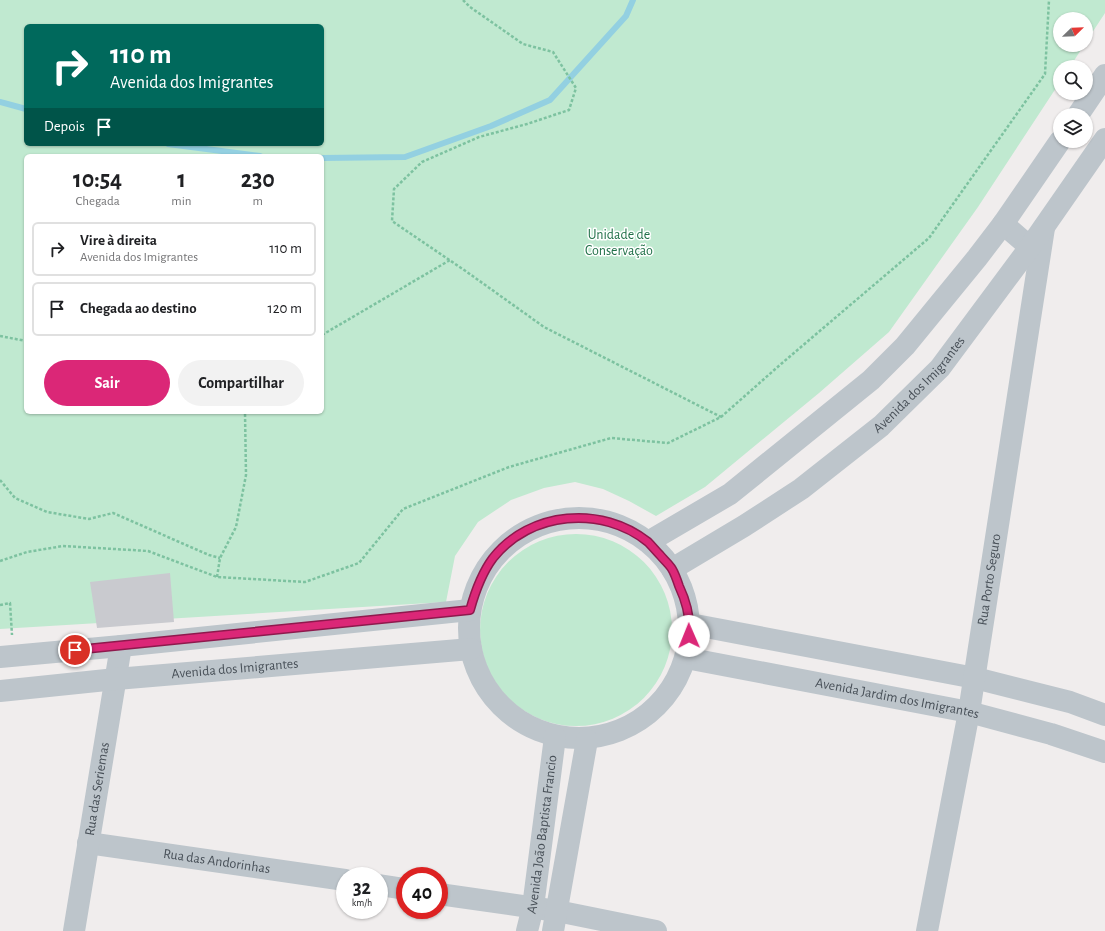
<!DOCTYPE html>
<html lang="pt">
<head>
<meta charset="utf-8">
<style>
	body { margin:0; font-family:"Alegreya Sans",sans-serif; background:#f2f2f2; color:#202124; height:100vh; display:flex; flex-direction:column; font-size:15px; white-space:nowrap }
	* { box-sizing:border-box; margin:0 }
	p { font-size:13px; color:#757577 }
	.icon { flex:none; width:22px; height:22px; fill:none; stroke:currentColor; stroke-width:2; stroke-linecap:round; stroke-linejoin:round }
	.map { position:relative; flex:1; overflow:hidden }
	.sheet { position:absolute; left:24px; top:154px; width:300px; height:260px; display:flex; flex-direction:column; background:#fff; border-radius:6px; box-shadow:0 1px 3px #0004 }
	.sheet>* { flex:none }
	.guide { position:absolute; left:24px; top:24px; width:300px; height:122px; border-radius:6px; box-shadow:0 1px 3px #0004; background:#00695c; color:#fff; overflow:hidden }
	.needle { width:26px; rotate:67deg }
	.tools { position:absolute; left:1053px; top:12px; display:grid; gap:8px }
	.tools a { display:grid; place-items:center; width:40px; height:40px; border-radius:50%; background:#fff; box-shadow:0 1px 3px #0004; font-size:20px }
	.speed { position:absolute; left:336px; top:867px; display:flex; gap:8px; font-size:20px; font-weight:700; text-align:center }
	.speed>* { display:grid; place-content:center; width:52px; height:52px; border-radius:50%; background:#fff; box-shadow:0 1px 3px #0004; line-height:1 }
	.speed small { font-size:10px; font-weight:400 }
	.speed .limit { border:6px solid #d22; background:#fff; color:#111 }
	.pin { position:absolute; display:grid; place-items:center; width:34px; height:34px; color:#fff; margin:-17px; border:2px solid #fff; border-radius:50%; box-shadow:0 1px 4px #0007 }
	.me { position:absolute; width:44px; margin:-22px; rotate:359deg; stroke-linejoin:round; filter:drop-shadow(0 0 3px #0008) }
	.turn { display:flex; align-items:center; gap:14px; height:84px; padding:0 20px; font-size:18px }
	.turn .icon { width:52px; height:52px; stroke-width:2.5 }
	.turn b { display:block; font-size:28px; line-height:34px }
	.then { display:flex; align-items:center; height:38px; padding:0 20px; background:#0003; gap:8px; font-size:15px }
	.eta { display:flex; justify-content:space-evenly; align-items:center; height:68px; text-align:center }
	.eta b { font-size:24px; font-weight:700; line-height:28px }
	.button { display:flex; gap:8px; margin-top:auto; padding:8px 20px }
	.button a { flex:1; height:46px; border-radius:24px; background:#db2777; color:#fff; font-size:16px; font-weight:700; line-height:46px; text-align:center }
	.button a+a { background:#f2f2f2; color:#202124 }
	ul { padding:0; list-style:none }
	li { display:flex; align-items:center; gap:12px; height:54px; margin:0 8px 6px; padding:0 12px; border:2px solid #e0e0e0; border-radius:6px }
	li div { flex:1 }
	li b { display:block; font-size:15px }
	li em { font-style:normal }
	.map>svg:first-child { display:block }
	.green { fill:#c0e9d0; fill-rule:evenodd }
	.lines { fill:none; stroke-linecap:round; stroke-linejoin:round }
	.stream { stroke:#93d0e1; stroke-width:6 }
	.building { fill:#c9cacf }
	.path { stroke:#7dc2a0; stroke-width:2.5; stroke-dasharray:3 2; stroke-linecap:butt }
	.minor { stroke:#bdc5cb; stroke-width:22 }
	.tertiary { stroke:#bdc5cb; stroke-width:22 }
	.route-casing { stroke:#8e194d; stroke-width:10 }
	.route { stroke:#db2777; stroke-width:7 }
	.labels { text-anchor:middle; dominant-baseline:central; stroke-width:3; stroke-linejoin:round; paint-order:stroke }
	.park-label { font-size:14px; fill:#227149; stroke:#fff }
	.street-label { font-size:14px; fill:#485058; stroke:#fff }
</style>
</head>
<body>
<div class="map">
<svg width="1105" height="931" viewBox="0 0 1105 931">
	<rect width="100%" height="100%" fill="#f0eded"/>
	<path class="green" d="M0 0H1105V13L1086 42V19H1060V45H1084L1070 67H1060V82L978 207 889 332 819 393 705 487 656 516 629 501 603 489 575 482 544 488 511 500 478 522 455 556 446 602 0 629ZM26 26H322V144H26ZM26 156H322V412H26Z
		M480 630a96 96 0 1 1 192 0a96 96 0 1 1-192 0Z"/>
	<g class="lines">
		<path class="stream" d="M0 102 26 109
			M168 144 260 156
			M322 158 405 157 491 126 550 100 626 16 633 0"/>
	</g>
	<path class="building" d="M170 573 174 622 97 628 90 582Z"/>
	<g class="lines">
		<path class="path" d="M463 0 470 7 523 44 553 52 576 88 569 110 527 124 479 137 422 162 394 189 392 221 467 272 544 327 721 417
			M322 335 450 260
			M0 336 26 341
			M0 480 15 498 47 512 89 519 113 513 209 555 220 558
			M0 561 27 552 63 546 148 551 217 577 305 582 359 563 403 509 509 467 611 438 668 443 721 417 781 364 929 238 1045 74 1049 0
			M217 577 220 558 236 527 246 475 245 412
			M0 605 10 603 12 635"/>
		<g class="minor">
			<path d="M690 624 975 678 1070 702 1105 715"/>
			<path id="s1" d="M686 658 969 712 1051 734 1105 752"/>
			<path id="s2" d="M88 843 345 880"/>
			<path d="M379 885 405 889"/>
			<path d="M439 894 557 911 656 931"/>
			<path id="s3" d="M74 931 121 646"/>
			<path id="s4" d="M927 931 969 712 1044 228"/>
		</g>
		<g class="tertiary">
			<path d="M1078 115 1105 75"/>
			<path d="M1003 224 1030 247"/>
			<circle cx="579" cy="628" r="110"/>
			<path d="M648 542 730 494 871 380 905 346 977 258 1003 224 1060 141"/>
			<path id="s5" d="M672 569 744 526 801 489 881 426 940 368 1030 247 1105 139"/>
			<path d="M0 657 121 646 470 610"/>
			<path id="s6" d="M0 691 116 679 471 649"/>
			<path id="s7" d="M527 931 533 907 555 737"/>
			<path d="M553 931 587 740"/>
		</g>
	</g>
	<g class="lines">
		<g class="route-casing">
			<path id="route" d="M75 650 470 610C475 592 481 574 493 558 530 511 602 505 648 542 652 546 656 551 660 555 664 560 669 564 672 569 675 574 677 580 679 586 686 601 691 618 689 636"/>
		</g>
		<use href="#route" class="route"/>
	</g>
	<g class="labels">
		<g class="park-label">
			<text x="619" y="235">Unidade de<tspan x="619" dy="16">Conservação</tspan></text>
		</g>
		<g class="street-label">
			<text stroke="none"><textPath href="#s5" startOffset="310">Avenida dos Imigrantes</textPath></text>
			<text stroke="none"><textPath href="#s4" startOffset="357">Rua Porto Seguro</textPath></text>
			<text stroke="none"><textPath href="#s6" startOffset="236">Avenida dos Imigrantes</textPath></text>
			<text stroke="none"><textPath href="#s1" startOffset="215">Avenida Jardim dos Imigrantes</textPath></text>
			<text stroke="none"><textPath href="#s3" startOffset="144">Rua das Seriemas</textPath></text>
			<text stroke="none"><textPath href="#s7" startOffset="98">Avenida João Baptista Francio</textPath></text>
			<text stroke="none"><textPath href="#s2" startOffset="130">Rua das Andorinhas</textPath></text>
		</g>
	</g>
</svg>
<div class="tools">
<a><svg class="needle" viewBox="-14 -14 28 28"><path d="M0-13l5 13h-10z" fill="#e53935"/><path d="M0 13l5-13h-10z" fill="#757577"/></svg></a>
<a><svg class="icon" aria-label="search" viewBox="0 0 24 24"><circle cx="10" cy="10" r="6"/><path d="M15 15l6 6"/></svg></a>
<a><svg class="icon" aria-label="layers" viewBox="0 0 24 24"><path d="M12 4l9 5-9 5-9-5zM3 14l9 5 9-5"/></svg></a>
</div>
<div class="speed"><div>32<small>km/h</small></div><div class="limit">40</div></div>
<div class="pin" style="left:75px;top:650px;background:#d93025"><svg class="icon" aria-label="arrive" viewBox="0 0 24 24"><path d="M6 21V4h12l-3 4 3 4H6"/></svg></div>
<svg class="me" style="left:689px;top:636px" viewBox="-20 -20 40 40"><circle r="19" fill="#fff"/><path d="M0-13L10 11 0 6-10 11z" fill="#db2777"/></svg>
<div class="guide">
<div class="turn"><svg class="icon" aria-label="right" viewBox="0 0 24 24"><path d="M7 20v-9h11M14 6l5 5-5 5"/></svg><div><b>110 m</b>Avenida dos Imigrantes</div></div>
<div class="then">Depois<svg class="icon" aria-label="arrive" viewBox="0 0 24 24"><path d="M6 21V4h12l-3 4 3 4H6"/></svg></div>
</div>
<section class="sheet">
<div class="eta">
<div><b>10:54</b><p>Chegada</p></div>
<div><b>1</b><p>min</p></div>
<div><b>230</b><p>m</p></div>
</div>
<ul>
<li><svg class="icon" aria-label="right" viewBox="0 0 24 24"><path d="M7 20v-9h11M14 6l5 5-5 5"/></svg><div><b>Vire à direita</b><p>Avenida dos Imigrantes</p></div><em>110 m</em></li>
<li><svg class="icon" aria-label="arrive" viewBox="0 0 24 24"><path d="M6 21V4h12l-3 4 3 4H6"/></svg><div><b>Chegada ao destino</b></div><em>120 m</em></li>
</ul>
<div class="button"><a>Sair</a><a>Compartilhar</a></div>
</section>
</div>
</body>
</html>
